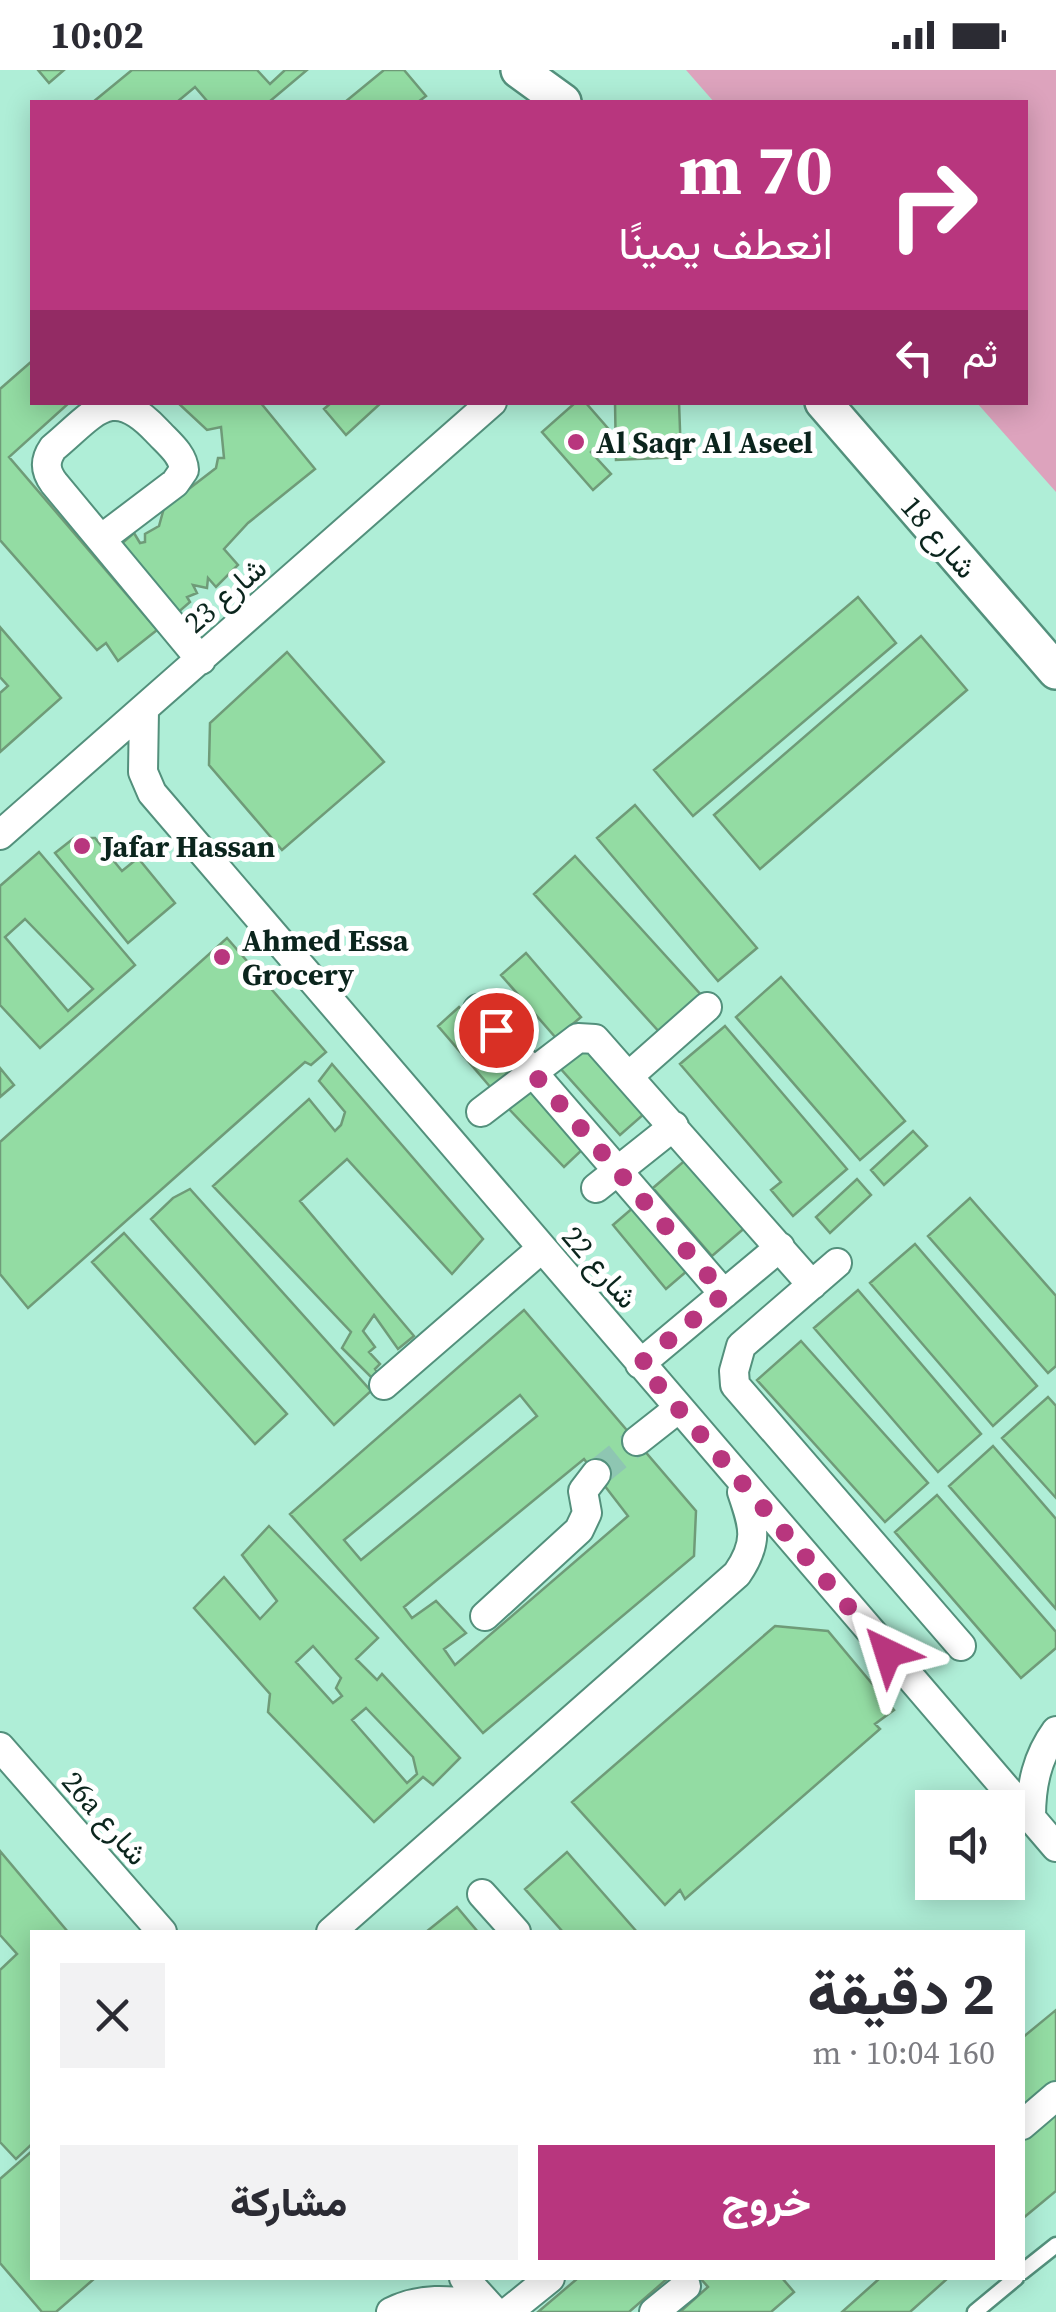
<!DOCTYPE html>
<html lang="ar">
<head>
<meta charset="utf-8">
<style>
	body { margin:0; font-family:"Source Serif 4",Vazirmatn,serif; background:#f2f2f3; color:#2b2b33; direction:rtl; height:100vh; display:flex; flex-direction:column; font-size:38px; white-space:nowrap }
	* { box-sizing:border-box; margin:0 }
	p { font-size:32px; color:#7c7c81 }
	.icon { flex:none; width:55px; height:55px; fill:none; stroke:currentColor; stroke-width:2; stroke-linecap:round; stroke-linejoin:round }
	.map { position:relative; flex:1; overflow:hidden; direction:ltr }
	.sheet { position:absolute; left:30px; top:1860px; width:995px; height:350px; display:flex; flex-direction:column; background:#fff; border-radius:0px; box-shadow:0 5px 25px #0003; direction:rtl }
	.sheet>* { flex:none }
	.top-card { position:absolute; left:30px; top:30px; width:998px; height:305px; border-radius:0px; box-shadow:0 5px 25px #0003; direction:rtl; background:#b8367e; color:#fff; overflow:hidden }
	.controls { position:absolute; left:915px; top:1720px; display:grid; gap:20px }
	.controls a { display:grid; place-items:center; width:110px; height:110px; border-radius:0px; background:#fff; box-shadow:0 5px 25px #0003; font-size:50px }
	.pin { position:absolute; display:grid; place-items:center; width:85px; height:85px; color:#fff; margin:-42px; border:5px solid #fff; border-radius:50%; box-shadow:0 2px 10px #0007 }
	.me { position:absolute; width:110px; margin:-55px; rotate:319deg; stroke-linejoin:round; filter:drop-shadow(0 0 8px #0008) }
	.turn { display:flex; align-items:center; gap:35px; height:210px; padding:0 30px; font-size:45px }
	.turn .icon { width:130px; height:130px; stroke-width:2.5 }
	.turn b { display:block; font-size:70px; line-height:85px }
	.then { display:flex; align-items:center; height:95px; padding:0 30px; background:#0003; gap:20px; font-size:38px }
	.round { display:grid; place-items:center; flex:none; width:105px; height:105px; border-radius:0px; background:#f2f2f3 }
	.headline { display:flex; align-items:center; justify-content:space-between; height:170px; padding:0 30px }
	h1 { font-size:60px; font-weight:800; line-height:75px }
	.primary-button { display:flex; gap:20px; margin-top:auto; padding:20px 30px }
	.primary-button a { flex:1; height:115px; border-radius:0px; background:#b8367e; color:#fff; font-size:40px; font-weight:800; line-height:115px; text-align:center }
	.primary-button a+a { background:#f2f2f3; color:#2b2b33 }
	.status { display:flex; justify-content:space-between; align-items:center; height:70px; padding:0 50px; background:#fff; direction:ltr }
	.status svg { height:28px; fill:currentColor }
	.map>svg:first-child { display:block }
	.green { fill:#dda3bd }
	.building { fill:#93dca3; stroke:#6f9b78; stroke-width:2.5; fill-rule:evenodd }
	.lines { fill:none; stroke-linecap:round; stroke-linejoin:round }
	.minor-tunnel { stroke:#8ec6b2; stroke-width:28; stroke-dasharray:28 14; stroke-linecap:butt }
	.service-casing { stroke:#53907c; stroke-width:19 }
	.minor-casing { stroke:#53907c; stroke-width:32 }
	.tertiary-casing { stroke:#53907c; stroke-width:40 }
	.service { stroke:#fff; stroke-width:14 }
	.minor { stroke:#fff; stroke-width:28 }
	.tertiary { stroke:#fff; stroke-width:35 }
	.route { stroke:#b8367e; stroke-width:18; stroke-dasharray:0 32.4 }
	.poi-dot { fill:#b8367e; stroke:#fff; stroke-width:4 }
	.labels { text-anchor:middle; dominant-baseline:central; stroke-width:10; stroke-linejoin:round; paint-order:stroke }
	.poi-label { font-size:30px; font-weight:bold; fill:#0b251d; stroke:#fff; text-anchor:start }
	.street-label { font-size:30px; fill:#0b251d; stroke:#fff }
</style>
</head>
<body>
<div class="status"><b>10:02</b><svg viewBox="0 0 49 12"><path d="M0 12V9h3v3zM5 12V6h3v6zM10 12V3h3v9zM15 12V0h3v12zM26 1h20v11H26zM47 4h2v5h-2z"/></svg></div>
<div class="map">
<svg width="1056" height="2242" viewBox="0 0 1056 2242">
	<rect width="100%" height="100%" fill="#afeed7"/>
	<path class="green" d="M686 0H1056V422L977 333 1025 332V32H714Z"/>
	<path class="building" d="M38 0H64L49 13Z
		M132 0H257L270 14 285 0H307L269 32H208L195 17 177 32H93Z
		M384 0H404L426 26 418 32H345Z
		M32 291V332H70L9 387 157 560 118 591 106 573 97 580 0 470V319Z
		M177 332H260L315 399 248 453 224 479 238 495 216 517 208 508 207 518 193 515 197 523 187 527 190 532 175 545 120 475 134 463 140 473 145 472V464L159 456 164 438 216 398 218 388H224L221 357 207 360Z
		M332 332H382L346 365 324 339Z
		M576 332H585L612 363 591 382 611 404 593 420 542 362Z
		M615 332H679L681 387 616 390Z
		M858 527 896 573 693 746 654 700Z
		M0 557 61 628 0 682V623L8 616 0 607Z
		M921 566 967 620 760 799 714 745Z
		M287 582 384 692 282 780 209 695 210 653Z
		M635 735 757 878 718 911 597 768Z
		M74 768H95L122 801 138 788 175 833 128 873 55 783Z
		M39 782 135 895 40 978 0 935V816ZM25 849 93 919 68 941 5 867Z
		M575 786 703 927 662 965 534 824Z
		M227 868 326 982 311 995 305 992 28 1238 0 1204V1072Z
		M526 883 581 947 556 968 501 905Z
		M781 907 905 1051 860 1090 736 947Z
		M459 937 513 999 492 1019 438 956Z
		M725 956 847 1099 793 1146 771 1120 781 1112 680 994Z
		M584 976 644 1044 620 1065 560 998Z
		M332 994 483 1169 452 1204 347 1089 300 1131 414 1266 398 1279 374 1245 363 1261 375 1277 369 1282 380 1294 375 1299 380 1306 375 1311 342 1278 351 1262 213 1116 309 1029 335 1061 341 1055 345 1042 319 1011Z
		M0 998 14 1015 0 1027Z
		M529 1020 584 1078 564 1097 509 1039Z
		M913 1061 927 1076 884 1115 871 1100Z
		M689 1087 748 1155 712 1186 653 1118Z
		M857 1109 871 1125 830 1163 816 1147Z
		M190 1119 371 1321 334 1355 151 1149 173 1128Z
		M970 1128 1056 1226V1296L1048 1303 928 1166Z
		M635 1136 688 1200 666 1219 613 1155Z
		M124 1163 287 1344 255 1374 92 1192Z
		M915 1174 1037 1316 993 1356 870 1213Z
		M858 1220 981 1364 938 1402 814 1258Z
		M524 1240 696 1441 694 1486 483 1663 290 1444ZM520 1325 537 1346 361 1490 344 1470ZM584 1389 628 1446 455 1595 444 1579 466 1563 436 1531 412 1548 404 1537Z
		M801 1271 928 1413 885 1452 757 1310Z
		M1048 1327 1056 1336V1428L1002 1368Z
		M993 1376 1056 1449V1539L949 1416Z
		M937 1425 1056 1562V1578L1021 1608 895 1462Z
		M269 1456 378 1568 356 1589 377 1610 382 1604 460 1688 433 1715 423 1707 374 1752 268 1642 270 1624 194 1538 224 1507 260 1549 277 1531 242 1485ZM313 1576 341 1608 336 1618 342 1626 333 1633 296 1592ZM366 1638 413 1687 417 1704 407 1713 352 1650Z
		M775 1556 828 1561 894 1640 875 1654 880 1659 685 1829 680 1820 665 1835 572 1732Z
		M0 1781 68 1862H32V2074L16 2089 0 2072V1900L17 1884 0 1865Z
		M567 1782 637 1862H563L525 1819Z
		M457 1837 478 1862H426Z
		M1056 1940V2015L1022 2043V1968Z
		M1056 2043V2121L1022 2149V2071Z
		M32 2081V2208H95L56 2242H42L0 2193V2109Z
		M578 2208H668L629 2242H538Z
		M700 2208H782L794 2222 771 2242H680L708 2217Z
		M880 2208H948L910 2242H842Z"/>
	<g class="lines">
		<path class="minor-tunnel" d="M596 1404 637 1371"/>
		<g class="service-casing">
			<path id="service" d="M1022 2202 1056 2175
				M975 2242 1016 2208"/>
		</g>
		<g class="minor-casing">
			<path id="minor" d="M101 469 175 413 184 400C183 384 168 373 157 361 111 312 94 344 53 378 44 391 45 401 54 413 103 472 152 531 201 590
				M144 640 143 702 152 723 1056 1777
				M0 765 492 332
				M478 939 724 1224
				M630 1005 707 937
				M481 1042 578 968 595 969 812 1215
				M596 1118 674 1056
				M837 1193 741 1276 734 1301 735 1315 961 1576
				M640 1294 780 1177
				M384 1315 541 1179
				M637 1371 679 1338
				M485 1546 579 1460 587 1443 583 1421 596 1404
				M0 1677 162 1862
				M1031 1747C1031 1715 1037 1687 1056 1661
				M482 1824 516 1862
				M331 1862 737 1504C759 1472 754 1457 742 1422
				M1022 2055 1056 2026
				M464 2208 494 2241
				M391 2242C423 2226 453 2231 488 2235
				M508 2242 550 2208
				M654 2242 686 2216"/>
		</g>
		<g class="tertiary-casing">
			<path id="tertiary" d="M519 0 563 32
				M823 332 1056 601"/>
		</g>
		<use href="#service" class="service"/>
		<use href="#minor" class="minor"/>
		<use href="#tertiary" class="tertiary"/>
	</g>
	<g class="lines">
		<path class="route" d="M496 960 724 1224 640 1294 888 1583"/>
	</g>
	<g class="poi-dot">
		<circle cx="576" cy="372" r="10"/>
		<circle cx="82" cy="776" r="10"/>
		<circle cx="222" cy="887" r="10"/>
	</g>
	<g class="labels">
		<g class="poi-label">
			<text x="596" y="372">Al Saqr Al Aseel</text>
			<text x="102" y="776">Jafar Hassan</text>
			<text x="242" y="870">Ahmed Essa<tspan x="242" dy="34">Grocery</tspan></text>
		</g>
		<g class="street-label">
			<text transform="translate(939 467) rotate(49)">شارع 18</text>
			<text transform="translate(225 525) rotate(-41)">شارع 23</text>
			<text transform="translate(600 1197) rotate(49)">شارع 22</text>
			<text transform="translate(105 1748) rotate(49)">26a شارع</text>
		</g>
	</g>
</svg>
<div class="controls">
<a><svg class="icon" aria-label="sound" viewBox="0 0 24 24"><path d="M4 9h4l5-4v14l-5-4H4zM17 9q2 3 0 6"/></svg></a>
</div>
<div class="pin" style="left:496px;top:960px;background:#d93025"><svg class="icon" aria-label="arrive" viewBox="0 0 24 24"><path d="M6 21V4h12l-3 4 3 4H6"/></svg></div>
<svg class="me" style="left:888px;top:1583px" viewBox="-20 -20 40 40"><path d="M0-17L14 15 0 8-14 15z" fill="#b8367e" stroke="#fff" stroke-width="4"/></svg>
<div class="top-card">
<div class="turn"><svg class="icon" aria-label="right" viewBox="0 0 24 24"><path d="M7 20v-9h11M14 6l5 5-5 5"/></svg><div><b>70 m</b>انعطف يمينًا</div></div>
<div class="then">ثم<svg class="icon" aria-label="left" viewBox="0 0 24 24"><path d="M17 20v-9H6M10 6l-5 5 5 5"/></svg></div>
</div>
<section class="sheet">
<div class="headline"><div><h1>2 دقيقة</h1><p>160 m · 10:04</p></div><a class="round"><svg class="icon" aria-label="close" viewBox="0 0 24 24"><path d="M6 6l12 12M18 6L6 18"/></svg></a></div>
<div class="primary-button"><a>خروج</a><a>مشاركة</a></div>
</section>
</div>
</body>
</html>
